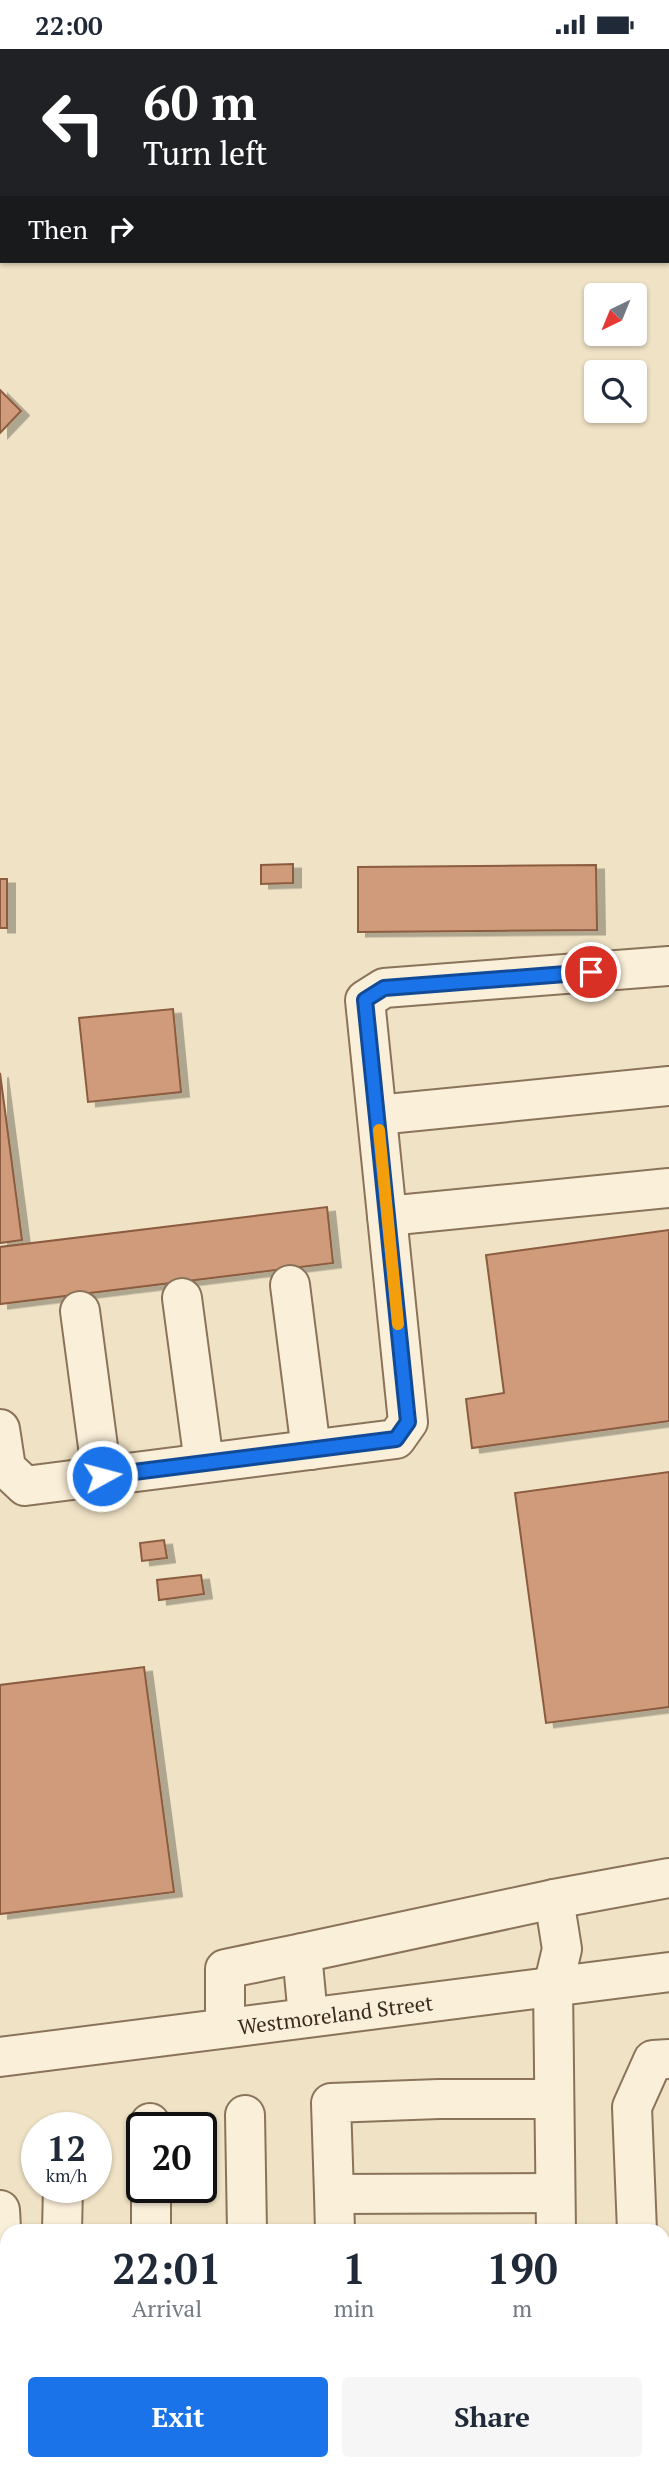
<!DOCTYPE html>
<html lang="en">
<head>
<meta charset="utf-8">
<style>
	body { margin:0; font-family:"PT Serif",serif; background:#f6f6f7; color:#1f2937; height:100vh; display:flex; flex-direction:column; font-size:26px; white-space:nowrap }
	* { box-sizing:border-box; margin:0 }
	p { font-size:23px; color:#747a83 }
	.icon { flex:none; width:38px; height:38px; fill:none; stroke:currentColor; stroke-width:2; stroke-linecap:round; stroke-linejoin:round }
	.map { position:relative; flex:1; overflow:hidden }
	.sheet { position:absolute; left:0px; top:2175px; width:670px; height:247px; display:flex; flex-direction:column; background:#fff; border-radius:21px 21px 0 0; box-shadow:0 2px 5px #0004 }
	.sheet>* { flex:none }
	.guide { position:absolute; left:0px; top:0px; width:670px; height:214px; box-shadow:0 2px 5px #0004; background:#202124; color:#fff; overflow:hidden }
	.needle { width:46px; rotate:223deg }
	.controls { position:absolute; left:584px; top:234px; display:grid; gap:14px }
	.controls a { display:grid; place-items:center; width:63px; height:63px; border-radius:7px; background:#fff; box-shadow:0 2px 5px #0004; font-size:35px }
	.speed { position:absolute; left:21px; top:2063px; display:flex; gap:14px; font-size:35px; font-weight:700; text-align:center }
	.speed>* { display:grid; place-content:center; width:91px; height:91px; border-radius:50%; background:#fff; box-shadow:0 2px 5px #0004; line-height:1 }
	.speed small { font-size:18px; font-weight:400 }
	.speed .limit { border:4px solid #111; border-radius:10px; background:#fff; color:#111 }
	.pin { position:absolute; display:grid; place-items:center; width:60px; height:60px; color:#fff; margin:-30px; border:4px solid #fff; border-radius:50%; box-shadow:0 2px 7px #0007 }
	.me { position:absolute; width:77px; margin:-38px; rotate:83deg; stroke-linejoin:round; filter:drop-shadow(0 0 5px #0008) }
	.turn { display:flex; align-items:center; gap:24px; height:147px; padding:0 28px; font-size:32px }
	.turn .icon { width:91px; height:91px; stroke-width:2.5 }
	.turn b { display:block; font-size:49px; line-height:60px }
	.then { display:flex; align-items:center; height:66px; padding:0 28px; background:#0003; gap:14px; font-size:26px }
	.eta { display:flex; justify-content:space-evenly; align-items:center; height:119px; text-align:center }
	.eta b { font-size:42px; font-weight:800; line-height:49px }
	.primary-button { display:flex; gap:14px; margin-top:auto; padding:14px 28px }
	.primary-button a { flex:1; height:80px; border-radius:7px; background:#1a73e8; color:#fff; font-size:28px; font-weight:800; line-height:80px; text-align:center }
	.primary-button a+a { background:#f6f6f7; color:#1f2937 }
	.status { display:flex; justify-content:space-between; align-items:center; height:49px; padding:0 35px; background:#fff; direction:ltr }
	.status svg { height:19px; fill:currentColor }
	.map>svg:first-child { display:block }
	.building { fill:#cf9b7a; stroke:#8b5c40; stroke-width:2; filter:url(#shadow) }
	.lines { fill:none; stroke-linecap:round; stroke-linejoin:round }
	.minor-casing { stroke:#8b735a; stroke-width:42 }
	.minor { stroke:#faefd9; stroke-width:38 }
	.route-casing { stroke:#114b97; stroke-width:18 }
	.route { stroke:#1a73e8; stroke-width:12 }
	.slow { stroke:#f59e0b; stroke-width:12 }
	.labels { text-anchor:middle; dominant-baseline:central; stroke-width:6; stroke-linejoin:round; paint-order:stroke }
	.street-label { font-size:21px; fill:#3b2c1f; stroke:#f7ecd5 }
</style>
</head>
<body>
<div class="status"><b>22:00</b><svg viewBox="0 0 49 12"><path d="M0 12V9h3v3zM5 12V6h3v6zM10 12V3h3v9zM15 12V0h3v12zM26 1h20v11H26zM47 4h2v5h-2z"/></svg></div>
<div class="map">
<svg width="669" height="2421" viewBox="0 0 669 2421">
	<defs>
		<filter id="shadow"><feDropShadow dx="8" dy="4.5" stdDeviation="0" flood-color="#0004"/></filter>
	</defs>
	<rect width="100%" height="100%" fill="#efe2c5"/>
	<path class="building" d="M0 341 21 362 0 384Z
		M293 815V834L261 835V816Z
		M596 816 597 881 358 883V818Z
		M0 830H7V879H0Z
		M173 960 181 1043 88 1053 79 969Z
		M0 1024 22 1191 0 1194Z
		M327 1158 333 1214 0 1255V1198Z
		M669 1181V1372L472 1399 466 1350 504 1344 486 1206Z
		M669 1423V1658L546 1674 515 1444Z
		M164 1491 167 1509 142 1512 140 1494Z
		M201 1526 204 1545 159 1551 157 1531Z
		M144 1618 174 1843 0 1865V1636Z
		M0 2268H7V2415H256V2421H0Z"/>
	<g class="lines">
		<g class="minor-casing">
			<g id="minor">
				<path d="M211 0 220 2"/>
				<path d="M308 2 311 0"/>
				<path d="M377 1066 669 1037"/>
				<path d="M387 1167 669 1139"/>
				<path d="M290 1236 311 1401"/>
				<path d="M182 1249 204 1414"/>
				<path d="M80 1262 102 1428"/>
				<path d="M0 1380 6 1419 25 1437 396 1390 408 1373 365 951 384 939 669 917"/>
				<path d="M308 1968 302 1904 554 1850"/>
				<path d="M225 1979V1920L302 1904"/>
				<path id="s1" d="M0 2008 669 1923"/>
				<path d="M554 2050H439L331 2054 334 2145 555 2144"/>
				<path d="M245 2066 247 2182"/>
				<path d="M150 2074V2079"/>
				<path d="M151 2138V2182"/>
				<path d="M334 2145 335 2182"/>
				<path d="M0 2161 4 2233H0"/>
				<path d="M62 2182 63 2138"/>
				<path d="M556 2182 553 1938 562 1900 554 1850 669 1829"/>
				<path d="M637 2182 632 2058 653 2011 669 2010"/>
				<path d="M558 2415V2421"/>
				<path d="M646 2415V2421"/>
				<path d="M358 2421 359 2415"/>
			</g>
		</g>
		<use href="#minor" class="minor"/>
	</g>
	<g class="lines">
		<g class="route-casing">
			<path id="route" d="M102 1427 396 1390 408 1373 365 951 384 939 591 923"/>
		</g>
		<use href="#route" class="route"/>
		<path class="slow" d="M379 1081 398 1275"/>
	</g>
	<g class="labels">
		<g class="street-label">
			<text stroke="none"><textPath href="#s1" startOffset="338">Westmoreland Street</textPath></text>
		</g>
	</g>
</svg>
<div class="controls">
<a><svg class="needle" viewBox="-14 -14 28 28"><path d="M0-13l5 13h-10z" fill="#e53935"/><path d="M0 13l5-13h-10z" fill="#747a83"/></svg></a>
<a><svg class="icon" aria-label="search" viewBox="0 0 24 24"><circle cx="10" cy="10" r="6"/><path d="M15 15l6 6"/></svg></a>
</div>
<div class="speed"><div>12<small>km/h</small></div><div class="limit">20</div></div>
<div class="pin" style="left:591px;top:923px;background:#d93025"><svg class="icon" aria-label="arrive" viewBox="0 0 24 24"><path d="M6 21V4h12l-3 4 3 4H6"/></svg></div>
<svg class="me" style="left:102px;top:1427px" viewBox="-20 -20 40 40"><circle r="17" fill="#1a73e8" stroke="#fff" stroke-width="3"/><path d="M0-11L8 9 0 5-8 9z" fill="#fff"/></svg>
<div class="guide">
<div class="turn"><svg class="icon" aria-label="left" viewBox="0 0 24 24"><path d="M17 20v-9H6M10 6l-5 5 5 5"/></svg><div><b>60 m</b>Turn left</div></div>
<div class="then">Then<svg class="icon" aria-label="right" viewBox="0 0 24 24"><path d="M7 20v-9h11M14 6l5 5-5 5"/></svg></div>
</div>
<section class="sheet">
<div class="eta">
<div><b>22:01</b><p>Arrival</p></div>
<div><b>1</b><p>min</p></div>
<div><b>190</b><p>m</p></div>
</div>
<div class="primary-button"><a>Exit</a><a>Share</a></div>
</section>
</div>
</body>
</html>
